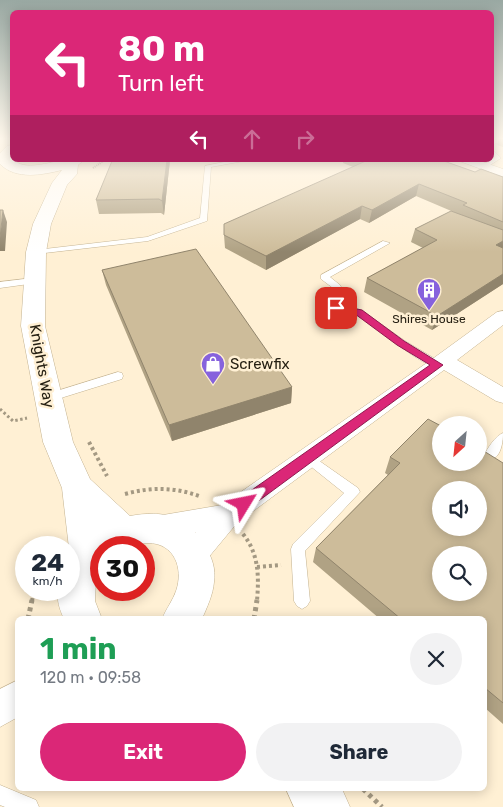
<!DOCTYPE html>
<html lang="en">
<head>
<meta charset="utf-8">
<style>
	body { margin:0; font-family:Rubik,sans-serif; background:#f2f2f3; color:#1f2937; height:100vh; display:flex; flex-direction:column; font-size:19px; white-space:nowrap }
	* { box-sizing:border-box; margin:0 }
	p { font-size:16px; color:#747a83 }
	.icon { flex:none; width:28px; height:28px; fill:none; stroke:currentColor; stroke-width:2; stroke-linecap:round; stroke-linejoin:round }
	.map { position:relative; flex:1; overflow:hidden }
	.side { position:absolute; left:15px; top:616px; width:472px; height:175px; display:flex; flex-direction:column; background:#fff; border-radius:8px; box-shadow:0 2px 12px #0003 }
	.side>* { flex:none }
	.hud { position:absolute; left:10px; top:10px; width:484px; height:152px; border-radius:8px; box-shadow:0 2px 12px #0003; background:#db2777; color:#fff; overflow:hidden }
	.needle { width:32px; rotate:207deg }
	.controls { position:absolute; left:432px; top:416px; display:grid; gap:10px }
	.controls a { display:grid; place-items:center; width:55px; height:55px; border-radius:50%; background:#fff; box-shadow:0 2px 12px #0003; font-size:25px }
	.speed { position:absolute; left:15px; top:536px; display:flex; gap:10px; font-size:25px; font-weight:700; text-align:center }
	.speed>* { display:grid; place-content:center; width:65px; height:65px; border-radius:50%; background:#fff; box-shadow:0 2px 12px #0003; line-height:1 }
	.speed small { font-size:12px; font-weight:400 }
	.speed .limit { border:8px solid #d22; background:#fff; color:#111 }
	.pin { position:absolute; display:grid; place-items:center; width:42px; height:42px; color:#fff; margin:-21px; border-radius:10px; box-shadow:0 2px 8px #0006 }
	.me { position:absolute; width:55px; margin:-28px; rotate:55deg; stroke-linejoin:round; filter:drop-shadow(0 0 4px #0008) }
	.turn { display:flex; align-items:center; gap:18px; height:105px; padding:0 25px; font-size:22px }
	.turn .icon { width:65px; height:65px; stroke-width:2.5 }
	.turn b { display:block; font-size:35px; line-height:42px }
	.lanes { display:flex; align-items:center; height:48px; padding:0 25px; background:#0003; justify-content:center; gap:25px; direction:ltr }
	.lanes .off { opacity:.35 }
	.round { display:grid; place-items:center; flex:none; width:52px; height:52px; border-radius:26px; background:#f2f2f3 }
	.summary { display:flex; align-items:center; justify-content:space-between; height:85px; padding:0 25px }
	h1 { font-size:30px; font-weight:700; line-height:38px; color:#1e9e55 }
	.button { display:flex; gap:10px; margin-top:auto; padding:10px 25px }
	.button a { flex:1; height:58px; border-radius:30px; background:#db2777; color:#fff; font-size:20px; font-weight:700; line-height:58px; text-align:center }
	.button a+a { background:#f2f2f3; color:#1f2937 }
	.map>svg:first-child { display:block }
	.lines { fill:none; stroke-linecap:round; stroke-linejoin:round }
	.service-casing { stroke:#c4b391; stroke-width:1 }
	.minor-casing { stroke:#c4b391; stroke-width:1 }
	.tertiary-casing { stroke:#c4b391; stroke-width:1 }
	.path-far3 { stroke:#a49983; stroke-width:2; stroke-dasharray:1 1; stroke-linecap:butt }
	.path-far2 { stroke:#a49983; stroke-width:3; stroke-dasharray:2.5 2.5; stroke-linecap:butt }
	.path-far1 { stroke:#a49983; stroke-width:4; stroke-dasharray:3 3; stroke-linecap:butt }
	.path { stroke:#a49983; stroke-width:5; stroke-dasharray:4 4; stroke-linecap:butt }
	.service { fill:#fff; fill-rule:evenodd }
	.minor { fill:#fff; fill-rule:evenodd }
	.tertiary { fill:#fff; fill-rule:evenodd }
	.wall { fill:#b0a284 }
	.shaded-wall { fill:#90846c }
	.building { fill:#cdbc9a; stroke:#90846c; fill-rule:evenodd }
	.route { fill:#db2777; stroke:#8e194d }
	.labels { text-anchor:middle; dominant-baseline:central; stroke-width:5; stroke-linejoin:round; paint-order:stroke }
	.far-poi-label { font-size:12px; fill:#262013; stroke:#fff0d4 }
	.poi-label { font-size:15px; fill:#262013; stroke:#fff0d4; text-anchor:start }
	.street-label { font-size:15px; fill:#262013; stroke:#fff0d4 }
</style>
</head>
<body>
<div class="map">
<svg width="503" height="807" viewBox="0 0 503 807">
	<rect width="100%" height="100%" fill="#fff0d4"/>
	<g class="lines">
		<g class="service-casing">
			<path id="service" d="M498 139H503V141L491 145V141Z
				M491 148 501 158 487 167H483V165L494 158 491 154Z
				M234 160H249L211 167 207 221 148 241 36 254 32 252 36 250 147 237 200 218 205 166Z
				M383 241 390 243 330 277 340 285 352 308 361 310 405 341 442 363 443 365 442 367C424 372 373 321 354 314 342 310 332 312 320 315L315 312 317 310 336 305 342 306 333 288 321 279V275Z
				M33 278 36 279V283L0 288V282Z
				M118 372 122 373 123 376 122 379 48 402 42 398 44 395Z
				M503 433C503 444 500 463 486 458L484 455C488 448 495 436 503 433Z
				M308 453 358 488 360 492 305 551 310 601 307 606 302 609 297 606 294 601 291 549 293 544 344 493 304 461 302 458 304 455Z
				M0 785 36 800 39 807H5L0 805Z"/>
		</g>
		<g class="minor-casing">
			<path id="minor" d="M460 160H477L503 169V177L462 162Z
				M503 311V325L457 360 503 387V403L496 401 444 370 237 523 203 564 193 568 183 564 179 555 183 546 196 532 157 540 148 536 144 528 148 520 157 516 222 505 431 360 497 312Z
				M18 680V717L0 727V689Z"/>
		</g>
		<g class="tertiary-casing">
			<path id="tertiary" d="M12 145V159C26 172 48 162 65 160 71 159 78 160 84 160L78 165 77 174 67 185 51 224 46 252 45 326 73 442 90 479 130 516C163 510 188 515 205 546 212 557 216 569 214 582 213 595 207 607 202 619H162C166 609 173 600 176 591 184 568 174 543 148 543 141 543 135 546 129 548 120 549 110 548 101 548V569L96 580 95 601 102 619H64C59 608 57 601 58 590H69V548L62 488 43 442 21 326 26 252 33 224 52 183 62 170C42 175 16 180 0 164V153L7 146Z
				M286 789H342L350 807H294Z"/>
		</g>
		<path class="path-far3" d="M93 168 105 160"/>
		<path class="path-far2" d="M0 409 13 421 27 418"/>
		<path class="path-far1" d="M89 442 107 476
			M125 494C151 487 174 487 199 496
			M243 534C259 554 259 576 257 601
			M257 567 281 565
			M32 601 34 590"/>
		<path class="path" d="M28 619 32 600
			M254 619 257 600
			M363 789 382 807"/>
		<use href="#service" class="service"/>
		<use href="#minor" class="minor"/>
		<use href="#tertiary" class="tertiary"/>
	</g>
	<path class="wall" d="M499 139H503V147L497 145Z
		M170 160 164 215 161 213 99 214 96 200Z
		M344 160H441L475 172 503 177V284L432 330 364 292 367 278 423 248 411 242 415 229 456 213 416 196 369 223 360 219 266 270 225 248 224 235 353 167 343 163Z
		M102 270 292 387 291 403 172 441 106 285Z
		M390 457 503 463V724L485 708V619H380L313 562 316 548 388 475 385 473Z"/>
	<path class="shaded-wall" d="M167 160H170L164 215 162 201Z
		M419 184 416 196 369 223 372 210Z
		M362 206 360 219 266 270V256Z
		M3 210 7 222 5 251H0V238Z
		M503 241V250L496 245Z
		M503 274V284L432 330 437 316Z
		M292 387 291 403 172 441 169 425Z"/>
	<path class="building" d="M115 160H167L162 201 159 199 96 200 112 161Z
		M366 160H441L475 172 481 169 503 177V222L463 205 467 203 419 184 372 210 362 206 266 256 224 235V224L368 160Z
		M0 210H3L0 238Z
		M451 211 503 230V241L496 245 503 248V274L437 316 367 278 437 240 415 229Z
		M196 249 292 387 169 425 102 270Z
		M428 419 441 426V462H479V448L503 463V703L485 688V619H401L316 548 400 463 390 457ZM441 490H479V528H441ZM441 555H479V592H441Z"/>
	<linearGradient id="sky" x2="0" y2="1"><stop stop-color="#99a8a2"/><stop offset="0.55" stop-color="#fff8ec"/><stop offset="1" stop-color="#fff8ec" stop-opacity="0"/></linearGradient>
	<rect width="503" height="252" fill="url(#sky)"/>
	<path class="route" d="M336 305 362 310 404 341 443 365 249 508 244 509 239 508 237 504 239 499 430 365 397 345 355 314 333 310 332 308Z"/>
	<defs>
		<g id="building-pin" transform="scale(1.25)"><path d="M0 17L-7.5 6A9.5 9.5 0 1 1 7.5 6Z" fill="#8662dd" stroke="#fff0d4"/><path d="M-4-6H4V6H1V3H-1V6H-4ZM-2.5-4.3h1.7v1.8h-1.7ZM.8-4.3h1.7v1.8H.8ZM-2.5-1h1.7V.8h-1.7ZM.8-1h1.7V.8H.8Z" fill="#fff"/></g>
		<g id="shop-pin" transform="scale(1.25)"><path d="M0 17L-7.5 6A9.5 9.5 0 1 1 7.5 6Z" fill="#8662dd" stroke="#fff0d4"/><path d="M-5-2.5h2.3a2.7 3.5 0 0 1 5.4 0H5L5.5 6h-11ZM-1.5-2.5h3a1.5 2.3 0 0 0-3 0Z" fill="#fff"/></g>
	</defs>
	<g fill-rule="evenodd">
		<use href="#building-pin" x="429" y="290"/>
		<use href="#shop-pin" x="213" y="364"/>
	</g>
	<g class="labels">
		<g class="far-poi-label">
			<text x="429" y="319">Shires House</text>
		</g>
		<g class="poi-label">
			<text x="230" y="364">Screwfix</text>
		</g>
		<g class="street-label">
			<text transform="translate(42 366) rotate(80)">Knights Way</text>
		</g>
	</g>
</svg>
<div class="controls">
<a><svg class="needle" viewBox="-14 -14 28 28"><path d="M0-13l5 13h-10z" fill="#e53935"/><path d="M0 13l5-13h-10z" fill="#747a83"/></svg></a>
<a><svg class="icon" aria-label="sound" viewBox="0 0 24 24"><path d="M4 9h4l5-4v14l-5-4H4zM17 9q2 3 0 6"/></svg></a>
<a><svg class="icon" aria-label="search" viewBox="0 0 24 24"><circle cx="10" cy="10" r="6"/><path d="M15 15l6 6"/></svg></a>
</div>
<div class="speed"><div>24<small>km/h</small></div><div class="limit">30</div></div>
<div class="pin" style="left:336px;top:308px;background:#d93025"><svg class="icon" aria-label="arrive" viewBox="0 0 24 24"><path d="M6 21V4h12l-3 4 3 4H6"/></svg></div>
<svg class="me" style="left:244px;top:504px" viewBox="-20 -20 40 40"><path d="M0-17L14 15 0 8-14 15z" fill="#db2777" stroke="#fff" stroke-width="4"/></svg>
<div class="hud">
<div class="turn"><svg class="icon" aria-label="left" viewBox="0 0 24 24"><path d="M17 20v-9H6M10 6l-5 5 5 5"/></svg><div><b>80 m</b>Turn left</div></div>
<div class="lanes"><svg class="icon" aria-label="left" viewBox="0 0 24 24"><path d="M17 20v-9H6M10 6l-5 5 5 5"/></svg><svg class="icon off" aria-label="ahead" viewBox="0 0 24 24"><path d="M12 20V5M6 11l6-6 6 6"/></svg><svg class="icon off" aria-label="right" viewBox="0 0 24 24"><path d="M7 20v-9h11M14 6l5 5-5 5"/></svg></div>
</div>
<section class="side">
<div class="summary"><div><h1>1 min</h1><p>120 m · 09:58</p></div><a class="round"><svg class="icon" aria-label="close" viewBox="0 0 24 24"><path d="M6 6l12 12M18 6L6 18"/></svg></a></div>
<div class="button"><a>Exit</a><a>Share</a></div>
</section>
</div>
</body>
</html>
